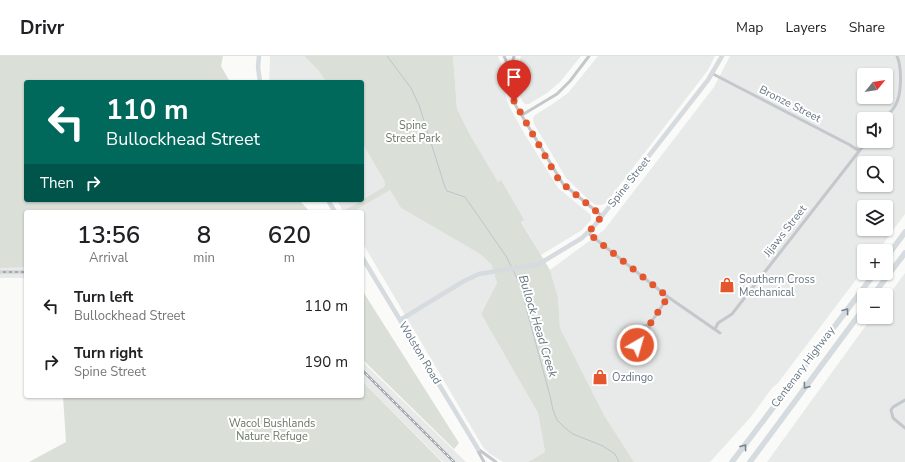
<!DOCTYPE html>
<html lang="en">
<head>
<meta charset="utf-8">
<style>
	body { margin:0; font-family:"Nunito Sans",sans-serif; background:#f2f2f2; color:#202124; height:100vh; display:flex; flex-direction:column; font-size:15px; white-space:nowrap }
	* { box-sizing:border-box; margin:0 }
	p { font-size:13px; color:#757577 }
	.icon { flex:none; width:22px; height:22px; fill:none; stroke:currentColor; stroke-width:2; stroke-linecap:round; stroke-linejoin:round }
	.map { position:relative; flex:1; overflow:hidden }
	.side { position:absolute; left:24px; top:154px; width:340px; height:188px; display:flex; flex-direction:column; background:#fff; border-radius:4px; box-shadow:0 1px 3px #0004 }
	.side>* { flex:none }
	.hud { position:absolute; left:24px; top:24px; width:340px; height:122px; border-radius:4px; box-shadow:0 1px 3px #0004; background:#00695c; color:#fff; overflow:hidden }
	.needle { width:26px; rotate:60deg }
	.buttons { position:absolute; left:857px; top:12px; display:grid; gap:8px }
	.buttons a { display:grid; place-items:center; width:36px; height:36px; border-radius:4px; background:#fff; box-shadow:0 1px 3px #0004; font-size:20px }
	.pin { position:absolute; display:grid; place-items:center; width:34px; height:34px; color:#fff; margin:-41px -17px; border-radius:50% 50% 50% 0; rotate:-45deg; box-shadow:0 0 4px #0007 }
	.pin .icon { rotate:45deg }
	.me { position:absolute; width:44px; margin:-22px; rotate:38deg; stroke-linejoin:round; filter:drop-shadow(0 0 3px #0008) }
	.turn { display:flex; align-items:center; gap:14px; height:84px; padding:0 16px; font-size:18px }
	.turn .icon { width:52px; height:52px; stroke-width:2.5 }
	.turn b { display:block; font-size:28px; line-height:34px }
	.then { display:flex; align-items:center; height:38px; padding:0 16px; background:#0003; gap:8px; font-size:15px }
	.eta { display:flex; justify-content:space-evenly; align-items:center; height:68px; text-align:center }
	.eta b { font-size:24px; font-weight:600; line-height:28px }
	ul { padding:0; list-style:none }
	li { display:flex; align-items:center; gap:12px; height:56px; padding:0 16px }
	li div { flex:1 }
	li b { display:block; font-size:15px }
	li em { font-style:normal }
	header { display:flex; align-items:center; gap:24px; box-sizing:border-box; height:56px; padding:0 20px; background:#fff; border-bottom:1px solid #e0e0e0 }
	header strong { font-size:19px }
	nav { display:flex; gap:22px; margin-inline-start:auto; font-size:14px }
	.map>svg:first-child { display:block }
	.built { fill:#e8e9e9; fill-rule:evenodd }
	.green { fill:#dadfd7 }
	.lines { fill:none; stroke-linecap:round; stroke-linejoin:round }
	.stream { stroke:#bbc7cb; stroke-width:1 }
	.street { stroke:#c3c8cc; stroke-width:3 }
	.secondary { stroke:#d6dbdf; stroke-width:4.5 }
	.highway { stroke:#d6dbdf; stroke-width:5.5 }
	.rail-casing { stroke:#a2aab0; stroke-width:2.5 }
	.rail { stroke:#fff; stroke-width:1; stroke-dasharray:3; stroke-linecap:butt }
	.oneway { stroke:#768591 }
	.route { stroke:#e4572e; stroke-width:7; stroke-dasharray:0 12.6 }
	.labels { text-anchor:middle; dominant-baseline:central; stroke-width:4; stroke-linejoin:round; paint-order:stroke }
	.street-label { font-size:11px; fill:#657683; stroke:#fff }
	.park-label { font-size:11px; fill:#687a64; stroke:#fff }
	.poi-label { font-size:11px; fill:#657683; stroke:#fff; text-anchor:start }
	.water-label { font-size:12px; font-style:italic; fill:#60757c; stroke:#fff }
</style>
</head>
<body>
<header>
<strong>Drivr</strong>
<nav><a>Map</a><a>Layers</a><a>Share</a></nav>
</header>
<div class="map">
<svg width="905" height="406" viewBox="0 0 905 406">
	<rect width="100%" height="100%" fill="#fafaf8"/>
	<path class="built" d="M270 0H304L319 15 326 26H269Z
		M453 0H498L503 13 506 41 509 50 524 77 558 132 591 159V164L582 174 541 199 469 77 457 53Z
		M521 0H581L560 26 547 37 529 48H525L522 45 519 37 517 16Z
		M598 0H715L708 14 606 147 601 149H596L590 145 566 122 534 68 533 62 535 59 551 49 568 37Z
		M730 0H905V158L878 195H864V213L778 327 772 332 750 362 710 406H634L604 359 560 272 558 241 550 214 604 174 714 31ZM864 19H886V41H864ZM864 63H886V85H864ZM864 107H886V129H864ZM864 151H886V173H864Z
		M362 87 384 124 385 129 384 131 362 144Z
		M390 134 401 152 480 198 491 208 497 227 481 258 538 357 545 396 528 406H503L490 398 483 391 362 186V156H353Z
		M337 144H362L343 155Z
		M26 209V222H0V210Z
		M905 217V406H767L872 261H886V243Z
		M362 305 466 406H443L362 325Z"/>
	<path class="green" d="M0 0H223L221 10 230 26H26V144H299L310 156H26V211L0 212Z
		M304 0H453L457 53 469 77 498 126 501 124 524 164 521 166 550 214 558 241 560 272 604 359 634 406H528L545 396 538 357 481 258 497 227 491 208 480 198 401 152 390 134 353 156H344L343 155 384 131 385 129 384 124 362 87V26H326L319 15Z
		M362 234 459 387 454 393 362 303Z
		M362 325 442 406H29L66 386 63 340H362Z"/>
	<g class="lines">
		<path class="stream" d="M387 0 411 32 419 49 445 131 447 135 465 141 506 200 512 212
			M513 214 520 229 550 340 553 354 557 364 564 371 573 378 603 390 615 398 619 406"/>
		<path class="street" d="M504 0 510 14
			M514 0C509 16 509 35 516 50L563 128 602 160
			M713 18 850 89 859 95
			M522 59 557 38 570 25 589 0
			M884 63C888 59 892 55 895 50 902 39 902 12 897 0
			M588 177 668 241 720 277
			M650 268C640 272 634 273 630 283L632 288 637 289 643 287 646 282 650 268 668 241
			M715 273 718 267 732 258 867 85
			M905 344 893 351 891 354 893 362 905 372
			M478 393 496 406
			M478 395 484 406"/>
		<path class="secondary" d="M259 0 258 11 260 26
			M328 144 335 156
			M362 201 478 393
			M400 264 464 225 479 218 539 208 582 182 595 169 708 24 722 0"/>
		<path class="highway" d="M886 202 905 176
			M873 239 905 197
			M732 406 875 217
			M750 406 864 252"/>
		<g class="rail-casing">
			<path id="rail" d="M0 216H26
				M362 314 454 406"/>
		</g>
		<use href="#rail" class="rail"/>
	</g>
	<defs><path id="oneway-chevron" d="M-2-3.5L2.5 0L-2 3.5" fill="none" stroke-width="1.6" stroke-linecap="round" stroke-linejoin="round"/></defs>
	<g class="oneway">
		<use href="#oneway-chevron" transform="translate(846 255) rotate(-53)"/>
		<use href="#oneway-chevron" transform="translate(806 330) rotate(127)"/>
		<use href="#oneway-chevron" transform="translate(744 391) rotate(-53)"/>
	</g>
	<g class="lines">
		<path class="route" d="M514 45 557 121 563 128 602 160 588 177 668 241 650 268 646 282 643 287 637 289"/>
	</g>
	<defs>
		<g id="shop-bare" transform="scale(1.2)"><path d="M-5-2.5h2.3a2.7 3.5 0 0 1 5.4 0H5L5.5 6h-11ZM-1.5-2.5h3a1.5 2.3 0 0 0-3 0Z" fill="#e4572e" stroke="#fff" stroke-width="2.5" paint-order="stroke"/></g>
	</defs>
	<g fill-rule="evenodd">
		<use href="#shop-bare" x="727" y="229"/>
		<use href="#shop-bare" x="600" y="321"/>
	</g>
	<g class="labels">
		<g class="street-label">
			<text transform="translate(790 48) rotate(27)">Bronze Street</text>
			<text transform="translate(629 126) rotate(-52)">Spine Street</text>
			<text transform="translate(785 175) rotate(-52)">Jijaws Street</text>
			<text transform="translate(420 297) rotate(59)">Wolston Road</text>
			<text transform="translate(803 311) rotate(-53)">Centenary Highway</text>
		</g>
		<g class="park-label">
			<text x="413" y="69">Spine<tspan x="413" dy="13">Street Park</tspan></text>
			<text x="272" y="367">Wacol Bushlands<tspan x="272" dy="13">Nature Refuge</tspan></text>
		</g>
		<g class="poi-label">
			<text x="739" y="223">Southern Cross<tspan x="739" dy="13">Mechanical</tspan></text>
			<text x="612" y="321">Ozdingo</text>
		</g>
		<g class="water-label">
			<text transform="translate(538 270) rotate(73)">Bullock Head Creek</text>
		</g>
	</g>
</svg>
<div class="buttons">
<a><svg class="needle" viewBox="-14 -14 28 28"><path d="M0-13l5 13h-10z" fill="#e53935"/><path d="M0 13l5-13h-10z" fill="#757577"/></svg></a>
<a><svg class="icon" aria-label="sound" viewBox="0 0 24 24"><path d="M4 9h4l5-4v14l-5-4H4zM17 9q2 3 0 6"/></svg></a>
<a><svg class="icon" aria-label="search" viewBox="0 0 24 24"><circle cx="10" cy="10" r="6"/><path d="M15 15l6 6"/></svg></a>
<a><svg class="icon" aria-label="layers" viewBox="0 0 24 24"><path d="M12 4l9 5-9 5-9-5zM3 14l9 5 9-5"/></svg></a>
<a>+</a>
<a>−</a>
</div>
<div class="pin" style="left:514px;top:45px;background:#d93025"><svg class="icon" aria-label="arrive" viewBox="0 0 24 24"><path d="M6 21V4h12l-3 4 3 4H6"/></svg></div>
<svg class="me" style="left:637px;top:289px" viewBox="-20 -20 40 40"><circle r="17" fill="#e4572e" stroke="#fff" stroke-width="3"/><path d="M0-11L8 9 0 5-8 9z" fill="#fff"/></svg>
<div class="hud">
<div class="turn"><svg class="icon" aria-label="left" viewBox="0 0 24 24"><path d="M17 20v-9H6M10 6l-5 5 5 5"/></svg><div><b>110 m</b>Bullockhead Street</div></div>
<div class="then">Then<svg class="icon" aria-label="right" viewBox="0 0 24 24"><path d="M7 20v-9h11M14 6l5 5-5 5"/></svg></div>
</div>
<section class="side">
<div class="eta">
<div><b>13:56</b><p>Arrival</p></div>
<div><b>8</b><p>min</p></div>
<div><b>620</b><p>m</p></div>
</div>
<ul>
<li><svg class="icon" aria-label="left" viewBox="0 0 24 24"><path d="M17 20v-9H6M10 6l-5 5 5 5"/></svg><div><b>Turn left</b><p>Bullockhead Street</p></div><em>110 m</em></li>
<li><svg class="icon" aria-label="right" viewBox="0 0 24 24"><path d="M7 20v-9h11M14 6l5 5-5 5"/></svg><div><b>Turn right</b><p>Spine Street</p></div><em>190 m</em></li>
</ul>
</section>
</div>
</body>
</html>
